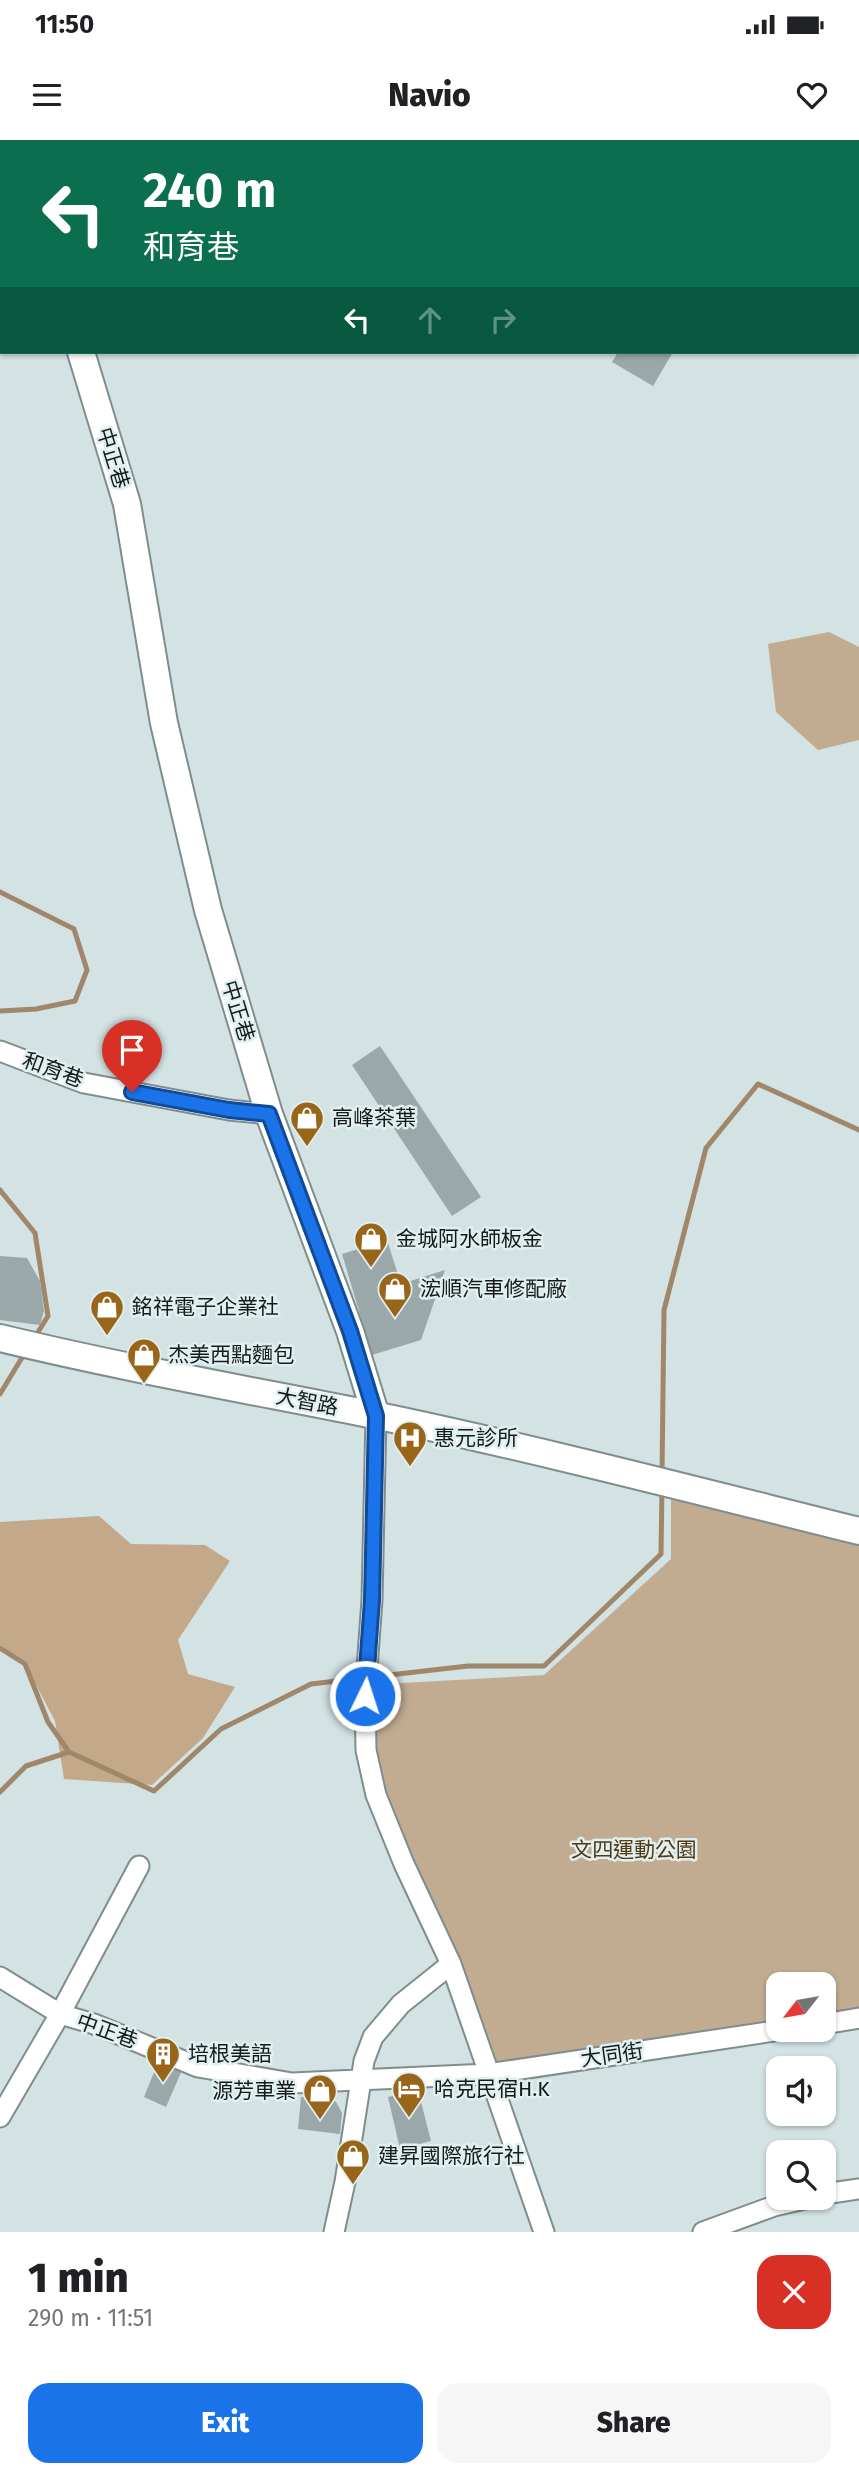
<!DOCTYPE html>
<html lang="en">
<head>
<meta charset="utf-8">
<style>
	body { margin:0; font-family:"Fira Sans","Noto Sans TC",sans-serif; background:#f6f6f6; color:#202124; height:100vh; display:flex; flex-direction:column; font-size:26px; white-space:nowrap }
	* { box-sizing:border-box; margin:0 }
	p { font-size:23px; color:#757577 }
	.icon { flex:none; width:38px; height:38px; fill:none; stroke:currentColor; stroke-width:2; stroke-linecap:round; stroke-linejoin:round }
	.map { position:relative; height:2092px; overflow:hidden }
	.details { display:flex; flex-direction:column; background:#fff; flex:1 }
	.details>* { flex:none }
	.top-card { position:absolute; left:0px; top:0px; width:859px; height:214px; box-shadow:0 2px 5px #0004; background:#0b6e4f; color:#fff; overflow:hidden }
	.needle { width:46px; rotate:239deg }
	.controls { position:absolute; left:766px; top:1832px; display:grid; gap:14px }
	.controls a { display:grid; place-items:center; width:70px; height:70px; border-radius:14px; background:#fff; box-shadow:0 2px 5px #0004; font-size:35px }
	.pin { position:absolute; display:grid; place-items:center; width:60px; height:60px; color:#fff; margin:-72px -30px; border-radius:50% 50% 50% 0; rotate:-45deg; box-shadow:0 0 7px #0007 }
	.pin .icon { rotate:45deg }
	.me { position:absolute; width:77px; margin:-38px; rotate:4deg; stroke-linejoin:round; filter:drop-shadow(0 0 5px #0008) }
	.turn { display:flex; align-items:center; gap:24px; height:147px; padding:0 28px; font-size:32px }
	.turn .icon { width:91px; height:91px; stroke-width:2.5 }
	.turn b { display:block; font-size:49px; line-height:60px }
	.lanes { display:flex; align-items:center; height:66px; padding:0 28px; background:#0003; justify-content:center; gap:35px; direction:ltr }
	.lanes .off { opacity:.35 }
	.round { display:grid; place-items:center; flex:none; width:74px; height:74px; border-radius:21px; background:#f6f6f6 }
	.overview { display:flex; align-items:center; justify-content:space-between; height:119px; padding:0 28px }
	h1 { font-size:42px; font-weight:800; line-height:52px }
	.button { display:flex; gap:14px; margin-top:auto; padding:14px 28px }
	.button a { flex:1; height:80px; border-radius:21px; background:#1a73e8; color:#fff; font-size:28px; font-weight:800; line-height:80px; text-align:center }
	.button a+a { background:#f6f6f6; color:#202124 }
	.status { display:flex; justify-content:space-between; align-items:center; height:49px; padding:0 35px; background:#fff; direction:ltr }
	.status svg { height:19px; fill:currentColor }
	header { display:flex; justify-content:space-between; align-items:center; height:91px; padding:0 28px; background:#fff; font-size:32px; font-weight:800 }
	.map>svg:first-child { display:block }
	.green { fill:#c1ab91 }
	.forest { fill:#c3a98a }
	.lines { fill:none; stroke-linecap:round; stroke-linejoin:round }
	.stream { stroke:#a08769; stroke-width:5 }
	.building { fill:#9aa8a9 }
	.street-casing { stroke:#7f8d8d; stroke-width:23 }
	.secondary-casing { stroke:#7f8d8d; stroke-width:30 }
	.street { stroke:#fff; stroke-width:19 }
	.secondary { stroke:#fff; stroke-width:26 }
	.route-casing { stroke:#114b97; stroke-width:18 }
	.route { stroke:#1a73e8; stroke-width:12 }
	.labels { text-anchor:middle; dominant-baseline:central; stroke-width:5; stroke-linejoin:round; paint-order:stroke }
	.street-label { font-size:21px; fill:#151a1a; stroke:#e0eff0 }
	.poi-label { font-size:21px; fill:#151a1a; stroke:#e0eff0; text-anchor:start }
	.park-label { font-size:21px; fill:#553912; stroke:#e0eff0 }
</style>
</head>
<body>
<div class="status"><b>11:50</b><svg viewBox="0 0 49 12"><path d="M0 12V9h3v3zM5 12V6h3v6zM10 12V3h3v9zM15 12V0h3v12zM26 1h20v11H26zM47 4h2v5h-2z"/></svg></div>
<header><svg class="icon" aria-label="menu" viewBox="0 0 24 24"><path d="M4 6h16M4 12h16M4 18h16"/></svg>Navio<svg class="icon" aria-label="heart" viewBox="0 0 24 24"><path d="M12 20l-8-8c-3-5 5-10 8-4 3-6 11-1 8 4z"/></svg></header>
<div class="map">
<svg width="859" height="2092" viewBox="0 0 859 2092">
	<rect width="100%" height="100%" fill="#d3e2e3"/>
	<path class="green" d="M829 492 859 507V600L818 610 776 572 768 504Z
		M671 1344 859 1390V1878L824 1883V1844H779V1889L492 1928 376 1655 366 1545 544 1535 671 1419Z"/>
	<path class="forest" d="M99 1376 131 1404 205 1405 230 1421 178 1500 188 1534 235 1547 203 1598 152 1645 64 1639 55 1581 25 1524 0 1505V1382Z"/>
	<g class="lines">
		<path class="stream" d="M0 752 74 789 87 830 75 861 36 869 0 871
			M0 1050 35 1093 48 1176 35 1197
			M0 1254 26 1211
			M662 1335 664 1170 706 1008 758 944 859 990
			M0 1508 25 1524 48 1582 69 1612
			M372 1537 468 1526H544L661 1414 662 1348
			M0 1652 26 1626 69 1612 154 1651 221 1589 311 1544 362 1538"/>
	</g>
	<path class="building" d="M618 212H673L653 246 612 222Z
		M380 906 481 1057 452 1076 352 925Z
		M387 1100 401 1144 445 1130 421 1200 372 1215 342 1114Z
		M0 1116 27 1118 40 1141 44 1171 40 1185 0 1180Z
		M159 1920 182 1930 166 1967 144 1957Z
		M418 1950 431 2001 400 2009 388 1957Z
		M301 1957 331 1958 336 1962 342 1973 340 1994 298 1989Z"/>
	<g class="lines">
		<g class="street-casing">
			<path id="street" d="M270 2 272 0
				M0 911 84 943 229 970 269 974
				M376 1276 372 1460 365 1556 366 1610 376 1655 404 1724 451 1824 544 2092
				M0 1837 60 1874 94 1884 198 1927 292 1943 488 1934 781 1890
				M824 1884 859 1878
				M0 1977 60 1874 139 1726
				M824 2054 859 2049
				M334 2092 345 2042 364 1921 373 1897 401 1864 451 1824
				M703 2092 774 2066 809 2058"/>
		</g>
		<g class="secondary-casing">
			<path id="secondary" d="M0 23 2 30
				M81 212 127 364 164 583 208 770 269 974 350 1191 376 1276
				M0 1198C124 1228 249 1250 374 1275 537 1309 698 1351 859 1391"/>
		</g>
		<use href="#street" class="street"/>
		<use href="#secondary" class="secondary"/>
	</g>
	<g class="lines">
		<g class="route-casing">
			<path id="route" d="M132 952 229 970 269 974 350 1191 376 1276 372 1460 365 1556"/>
		</g>
		<use href="#route" class="route"/>
	</g>
	<defs>
		<g id="shop-pin" transform="scale(1.75)"><path d="M0 17L-7.5 6A9.5 9.5 0 1 1 7.5 6Z" fill="#986519" stroke="#e0eff0"/><path d="M-5-2.5h2.3a2.7 3.5 0 0 1 5.4 0H5L5.5 6h-11ZM-1.5-2.5h3a1.5 2.3 0 0 0-3 0Z" fill="#fff"/></g>
		<g id="hospital-pin" transform="scale(1.75)"><path d="M0 17L-7.5 6A9.5 9.5 0 1 1 7.5 6Z" fill="#986519" stroke="#e0eff0"/><path d="M-5-5h3v3.5h4V-5h3V5h-3V1.5h-4V5h-3Z" fill="#fff"/></g>
		<g id="building-pin" transform="scale(1.75)"><path d="M0 17L-7.5 6A9.5 9.5 0 1 1 7.5 6Z" fill="#986519" stroke="#e0eff0"/><path d="M-4-6H4V6H1V3H-1V6H-4ZM-2.5-4.3h1.7v1.8h-1.7ZM.8-4.3h1.7v1.8H.8ZM-2.5-1h1.7V.8h-1.7ZM.8-1h1.7V.8H.8Z" fill="#fff"/></g>
		<g id="hotel-pin" transform="scale(1.75)"><path d="M0 17L-7.5 6A9.5 9.5 0 1 1 7.5 6Z" fill="#986519" stroke="#e0eff0"/><path d="M-6-4.5h1.5V1H6V5H4.5V3h-9V5H-6ZM-4 0a1.8 1.8 0 1 1 3.6 0ZM.5 0V-2.5h3Q6-2.5 6 0Z" fill="#fff"/></g>
	</defs>
	<g fill-rule="evenodd">
		<use href="#shop-pin" x="307" y="978"/>
		<use href="#shop-pin" x="371" y="1099"/>
		<use href="#shop-pin" x="395" y="1149"/>
		<use href="#shop-pin" x="107" y="1167"/>
		<use href="#shop-pin" x="144" y="1215"/>
		<use href="#hospital-pin" x="410" y="1298"/>
		<use href="#building-pin" x="163" y="1914"/>
		<use href="#hotel-pin" x="409" y="1949"/>
		<use href="#shop-pin" x="320" y="1951"/>
		<use href="#shop-pin" x="353" y="2016"/>
	</g>
	<g class="labels">
		<g class="street-label">
			<text transform="translate(113 318) rotate(73)">中正巷</text>
			<text transform="translate(238 871) rotate(73)">中正巷</text>
			<text transform="translate(53 930) rotate(20)">和育巷</text>
			<text transform="translate(307 1262) rotate(11)">大智路</text>
			<text transform="translate(107 1891) rotate(20)">中正巷</text>
			<text transform="translate(612 1915) rotate(-8)">大同街</text>
		</g>
		<g class="poi-label">
			<text x="332" y="978">高峰茶葉</text>
			<text x="396" y="1099">金城阿水師板金</text>
			<text x="420" y="1149">浤順汽車修配廠</text>
			<text x="132" y="1167">銘祥電子企業社</text>
			<text x="168" y="1215">杰美西點麵包</text>
			<text x="434" y="1298">惠元診所</text>
			<text x="188" y="1914">培根美語</text>
			<text x="434" y="1949">哈克民宿H.K</text>
			<text x="296" y="1951" text-anchor="end">源芳車業</text>
			<text x="378" y="2016">建昇國際旅行社</text>
		</g>
		<g class="park-label">
			<text x="634" y="1710">文四運動公園</text>
		</g>
	</g>
</svg>
<div class="controls">
<a><svg class="needle" viewBox="-14 -14 28 28"><path d="M0-13l5 13h-10z" fill="#e53935"/><path d="M0 13l5-13h-10z" fill="#757577"/></svg></a>
<a><svg class="icon" aria-label="sound" viewBox="0 0 24 24"><path d="M4 9h4l5-4v14l-5-4H4zM17 9q2 3 0 6"/></svg></a>
<a><svg class="icon" aria-label="search" viewBox="0 0 24 24"><circle cx="10" cy="10" r="6"/><path d="M15 15l6 6"/></svg></a>
</div>
<div class="pin" style="left:132px;top:952px;background:#d93025"><svg class="icon" aria-label="arrive" viewBox="0 0 24 24"><path d="M6 21V4h12l-3 4 3 4H6"/></svg></div>
<svg class="me" style="left:365px;top:1556px" viewBox="-20 -20 40 40"><circle r="17" fill="#1a73e8" stroke="#fff" stroke-width="3"/><path d="M0-11L8 9 0 5-8 9z" fill="#fff"/></svg>
<div class="top-card">
<div class="turn"><svg class="icon" aria-label="left" viewBox="0 0 24 24"><path d="M17 20v-9H6M10 6l-5 5 5 5"/></svg><div><b>240 m</b>和育巷</div></div>
<div class="lanes"><svg class="icon" aria-label="left" viewBox="0 0 24 24"><path d="M17 20v-9H6M10 6l-5 5 5 5"/></svg><svg class="icon off" aria-label="ahead" viewBox="0 0 24 24"><path d="M12 20V5M6 11l6-6 6 6"/></svg><svg class="icon off" aria-label="right" viewBox="0 0 24 24"><path d="M7 20v-9h11M14 6l5 5-5 5"/></svg></div>
</div>
</div>
<section class="details">
<div class="overview"><div><h1>1 min</h1><p>290 m · 11:51</p></div><a class="round" style="background:#d93025;color:#fff"><svg class="icon" aria-label="close" viewBox="0 0 24 24"><path d="M6 6l12 12M18 6L6 18"/></svg></a></div>
<div class="button"><a>Exit</a><a>Share</a></div>
</section>
</body>
</html>
